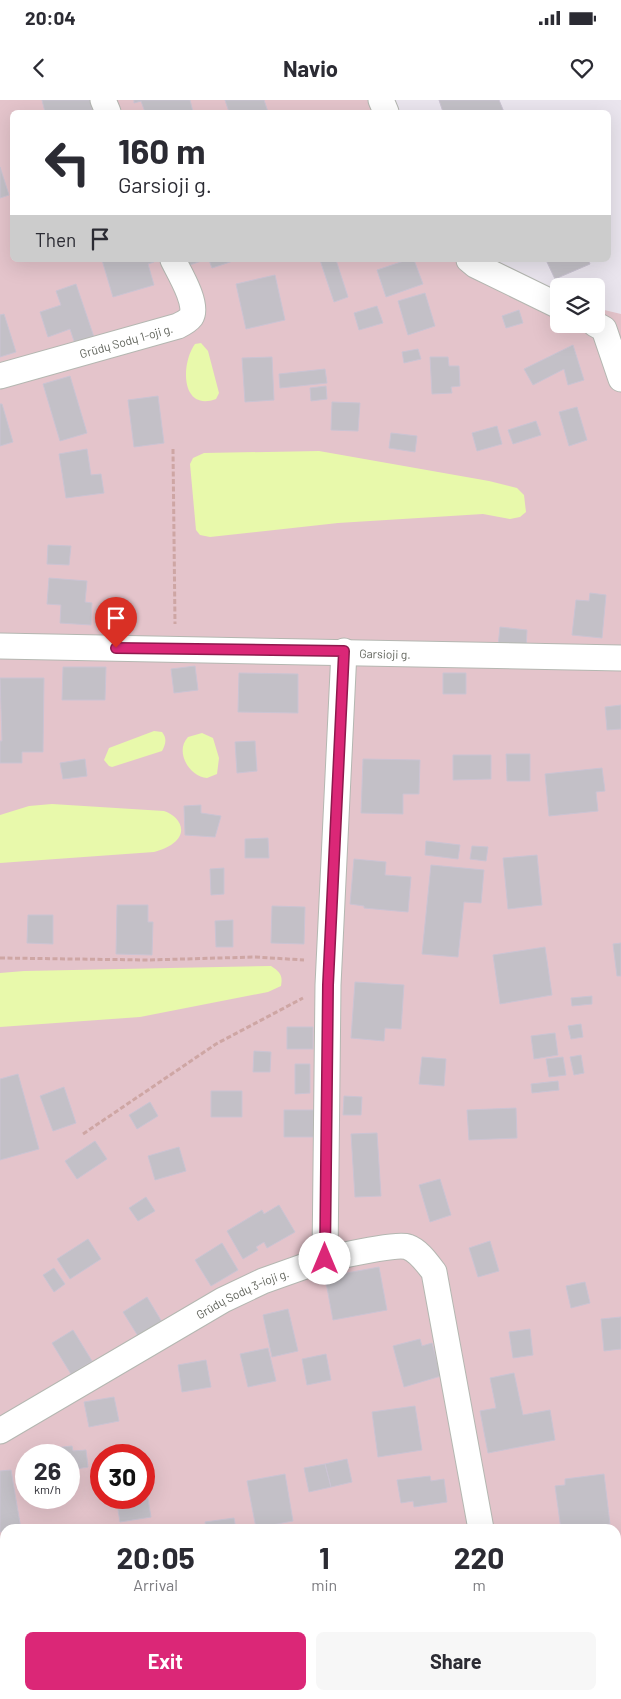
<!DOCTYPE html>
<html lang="en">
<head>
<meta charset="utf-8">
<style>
	body { margin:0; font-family:Barlow,sans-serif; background:#f7f7f7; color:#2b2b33; height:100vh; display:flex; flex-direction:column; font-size:19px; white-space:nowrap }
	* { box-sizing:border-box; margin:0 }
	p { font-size:16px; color:#7c7c81 }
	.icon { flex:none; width:28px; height:28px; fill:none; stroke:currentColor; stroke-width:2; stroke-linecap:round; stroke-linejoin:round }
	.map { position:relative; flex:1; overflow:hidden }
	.details { position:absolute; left:0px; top:1424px; width:621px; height:176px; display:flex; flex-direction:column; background:#fff; border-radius:15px 15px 0 0; box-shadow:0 5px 20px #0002 }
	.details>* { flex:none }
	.top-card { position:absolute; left:10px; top:10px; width:601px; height:152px; border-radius:8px; box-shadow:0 5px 20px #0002; background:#fff; color:#2b2b33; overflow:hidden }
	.buttons { position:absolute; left:550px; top:178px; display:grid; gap:10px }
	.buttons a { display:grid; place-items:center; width:55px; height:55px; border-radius:8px; background:#fff; box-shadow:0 5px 20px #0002; font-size:25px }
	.speed { position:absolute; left:15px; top:1344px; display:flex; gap:10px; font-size:25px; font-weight:700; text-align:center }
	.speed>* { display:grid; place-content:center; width:65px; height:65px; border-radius:50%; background:#fff; box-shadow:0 5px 20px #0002; line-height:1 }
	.speed small { font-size:12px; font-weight:400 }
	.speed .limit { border:8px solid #d22; background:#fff; color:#111 }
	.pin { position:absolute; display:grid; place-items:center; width:42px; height:42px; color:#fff; margin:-51px -21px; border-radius:50% 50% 50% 0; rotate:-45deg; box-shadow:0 0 5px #0007 }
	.pin .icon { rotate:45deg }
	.me { position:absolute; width:55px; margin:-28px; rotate:0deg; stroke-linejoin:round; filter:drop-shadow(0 0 4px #0008) }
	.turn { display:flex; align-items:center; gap:18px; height:105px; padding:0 25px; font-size:22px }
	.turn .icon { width:65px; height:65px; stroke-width:2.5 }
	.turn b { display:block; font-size:35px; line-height:42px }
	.then { display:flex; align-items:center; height:48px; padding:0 25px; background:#0003; gap:10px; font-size:19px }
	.eta { display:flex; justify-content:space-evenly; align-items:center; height:85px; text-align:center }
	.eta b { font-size:30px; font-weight:700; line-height:35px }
	.action { display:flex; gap:10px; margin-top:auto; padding:10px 25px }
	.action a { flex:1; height:58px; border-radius:8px; background:#db2777; color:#fff; font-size:20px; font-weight:700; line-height:58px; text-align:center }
	.action a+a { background:#f7f7f7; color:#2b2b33 }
	.status { display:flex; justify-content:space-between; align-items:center; height:35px; padding:0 25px; background:#fff; direction:ltr }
	.status svg { height:14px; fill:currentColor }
	header { display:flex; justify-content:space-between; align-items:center; height:65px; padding:0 25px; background:#fff; font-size:22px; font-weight:700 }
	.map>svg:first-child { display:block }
	.green { fill:#e4c4cb; fill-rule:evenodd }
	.water { fill:#e8f9ab }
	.building { fill:#c3c0c7; stroke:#cbc4d3 }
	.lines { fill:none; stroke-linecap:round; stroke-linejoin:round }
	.minor-casing { stroke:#b4b7b1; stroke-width:27 }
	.path { stroke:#cea6a4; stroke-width:3; stroke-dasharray:5 2.5; stroke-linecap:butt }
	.minor { stroke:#fff; stroke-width:25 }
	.route-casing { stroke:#8e194d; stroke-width:12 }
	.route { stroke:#db2777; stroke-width:9 }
	.labels { text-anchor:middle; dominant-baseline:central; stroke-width:4.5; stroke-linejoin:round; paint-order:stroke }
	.street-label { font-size:12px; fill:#62655d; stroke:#fff }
</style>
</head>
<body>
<div class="status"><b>20:04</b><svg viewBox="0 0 49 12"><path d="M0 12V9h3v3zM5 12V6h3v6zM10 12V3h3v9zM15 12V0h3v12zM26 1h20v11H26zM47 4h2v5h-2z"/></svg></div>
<header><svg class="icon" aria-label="back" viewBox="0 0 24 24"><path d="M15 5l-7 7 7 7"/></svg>Navio<svg class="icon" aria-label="heart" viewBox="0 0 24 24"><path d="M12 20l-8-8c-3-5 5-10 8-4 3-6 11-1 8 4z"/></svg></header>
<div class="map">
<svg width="621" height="1599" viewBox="0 0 621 1599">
	<rect width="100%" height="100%" fill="#eae5ee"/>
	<path class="green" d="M0 0H391L396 12H12V160H495L559 192V224H596V208L621 214V1599H0ZM26 1355H69V1398H26ZM101 1355H144V1398H101ZM5 1429H616V1595H5Z"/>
	<path class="water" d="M201 243 208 251 219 293 216 299C180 312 181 263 195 244Z
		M319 351 489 381 517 388 524 395 526 412 520 417 510 419 483 414 338 423 210 437 200 435 196 430 190 364 193 358 204 353Z
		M154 631 162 632C167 638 166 644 162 651L112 667 109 666 104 660 109 648Z
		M202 633 213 638 219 658 217 674 207 678C190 677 174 652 188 637Z
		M52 704 164 711C177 715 188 729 176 741 170 747 161 750 154 752L0 763V715L29 706Z
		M271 866C280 872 283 875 281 886L268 892 140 917 0 927V873L24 871Z"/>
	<path class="building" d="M42 0H90L93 12H45Z
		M134 0H190L193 12H145L141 1 134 3Z
		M225 0H264L268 12H229Z
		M439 0H499L504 12H443Z
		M0 67 9 95 0 98Z
		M102 160H154V162L148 164 154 185 113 197Z
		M186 160H204L187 166Z
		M209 160H233V161L212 168Z
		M320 160H336L348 197 334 202Z
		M407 160H414L423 184 386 197 377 170Z
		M546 160H588L590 164 555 179Z
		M275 175 285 220 246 229 236 184Z
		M76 184 95 240 76 247 70 229 48 237 40 212 61 205 56 191Z
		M425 193 435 226 408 235 398 201Z
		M377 206 383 223 359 230 354 213Z
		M519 210 523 223 506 228 502 216Z
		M4 214 16 252 0 257V215Z
		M573 245 584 280 568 285 564 269 533 285 524 269Z
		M418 249 421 259 404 263 402 252Z
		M272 257 274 300 245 302 242 258Z
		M430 257H448L449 266H459L460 286 451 287 452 293 432 294Z
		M325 269 327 283 280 288 279 274Z
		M70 276 87 333 60 341 43 284Z
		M326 286 327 299 311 301 310 288Z
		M158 296 164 343 134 347 128 300Z
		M332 302 360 303 358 331 331 330Z
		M0 304H2L13 342 0 346Z
		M577 307 587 340 569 346 559 312Z
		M536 321 541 335 513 344 508 330Z
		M497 326 502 344 477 351 472 333Z
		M391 333 417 336 415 352 389 348Z
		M87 349 91 375 101 374 104 393 66 398 59 354Z
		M48 445 71 446 69 465 47 464Z
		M49 478 87 481 85 502 92 503 91 525 60 523 61 505 47 504Z
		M590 493 606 495 602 538 572 535 576 500 589 501Z
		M500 527 527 530 526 549 498 546Z
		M195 566 198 590 174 593 171 569Z
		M63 567H106L105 600H62Z
		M239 573 298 574V613L238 612Z
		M443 573H466V594H443Z
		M0 578H44L43 652H22V663H0V641H2Z
		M621 605V629L607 630 605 607Z
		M255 641 257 671 237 673 235 642Z
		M506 654H530V681H507Z
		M453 655H491V679L453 680Z
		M85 659 87 676 63 679 60 663Z
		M363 659 420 660 419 694H403V714L361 713Z
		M602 668 605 691 596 692 598 711 549 716 545 674Z
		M201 705V713L221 716 215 737 185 735 184 706Z
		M268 738 269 758H245V739Z
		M426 741 460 745 458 759 425 755Z
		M472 746 488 747 486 761 470 759Z
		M537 755 542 805 508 809 503 758Z
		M354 759 386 762 385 775 411 777 408 812 364 808V806L350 804Z
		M431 765 484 770 481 803 464 802 458 857 422 854Z
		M224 768V794L211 795 210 769Z
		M117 805H148V822H153L152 855 116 854Z
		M272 806 305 807 304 844 271 843Z
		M28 815H53V844L27 843Z
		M233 820V847H216L215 821Z
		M621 843V876H617L613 844Z
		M545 847 552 895 500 904 493 855Z
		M355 882 404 885 401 929 385 928 384 941 351 938Z
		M592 896V904L572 906 571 898Z
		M581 924 583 937 571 939 568 926Z
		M287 927H313V949H287Z
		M555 933 558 955 534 959 531 936Z
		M254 951 271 952 270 972H253Z
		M581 955 584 973 574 975 570 957Z
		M422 957 446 959 444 986 419 984Z
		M563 957 566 975 549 977 546 959Z
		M295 964H310V993L295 994Z
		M18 974 39 1049 0 1060V979Z
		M558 981 559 990 532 993 531 984Z
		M64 987 76 1023 53 1031 40 996Z
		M211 991H242V1017H211Z
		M344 996 362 997 361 1015H343Z
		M150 1002 158 1016 137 1029 129 1015Z
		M516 1008 517 1038 469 1040 467 1010Z
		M284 1010H315V1037H284Z
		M377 1033 381 1096 355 1097 351 1034Z
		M95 1041 107 1059 77 1079 65 1061Z
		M179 1047 186 1071 155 1080 148 1056Z
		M440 1079 451 1115 430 1122 419 1085Z
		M146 1097 155 1111 138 1121 129 1108Z
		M279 1105 295 1132 267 1148 264 1142 256 1147 258 1150 243 1159 227 1131 262 1110 264 1114Z
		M88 1139 101 1159 70 1179 57 1159Z
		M490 1141 499 1171 478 1177 469 1148Z
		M222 1143 238 1170 211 1186 195 1160Z
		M379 1167 387 1210 333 1220 325 1177Z
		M54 1168 65 1184 54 1192 43 1175Z
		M585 1182 590 1203 571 1208 566 1186Z
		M147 1197 162 1222 138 1236 123 1212Z
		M288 1209 298 1251 272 1257 263 1215Z
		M621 1217V1249L604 1251 601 1219Z
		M530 1229 533 1255 513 1258 509 1232Z
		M73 1230 92 1261 71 1274 52 1243Z
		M420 1239 422 1246 432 1243 441 1276 404 1287 393 1246Z
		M268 1248 276 1281 248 1287 240 1254Z
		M326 1254 331 1280 307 1285 302 1259Z
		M206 1260 211 1287 182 1292 178 1265Z
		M514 1273 523 1315 550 1310 555 1340 488 1353 480 1311 496 1308 490 1278Z
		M114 1297 119 1321 89 1327 84 1302Z
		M415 1306 422 1350 378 1357 372 1312Z
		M72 1346 73 1351 86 1350 88 1367 76 1369 77 1380 69 1381V1355H46L45 1349Z
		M347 1359 352 1382 331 1387 325 1364Z
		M325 1364 331 1387 309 1392 304 1368Z
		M11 1370 21 1429H5V1431L0 1432V1371Z
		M285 1374 293 1421 256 1428 247 1381Z
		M604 1374 610 1424 603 1425V1429H561L555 1386 565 1385V1379Z
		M144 1375 151 1417 120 1422 116 1398H144Z
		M430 1376 431 1381 444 1379 447 1402 414 1407 413 1401 401 1403 397 1380Z
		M234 1418 236 1429H206L205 1422Z
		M5 1486V1523H0V1487Z
		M621 1564V1599H604L603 1595H616V1565Z
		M382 1595H433V1599H383Z
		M447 1595H509L510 1599H448Z
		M515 1595H544L545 1599H515Z"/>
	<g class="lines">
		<g class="minor-casing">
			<g id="minor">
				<path d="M103 0 108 12"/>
				<path d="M381 0 386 12"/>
				<path d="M469 160 475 165 559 206"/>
				<path d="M595 224 604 229 621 279"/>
				<path id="s1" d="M0 276 178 226C182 224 188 221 191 217 199 205 179 172 173 160"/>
				<path id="s2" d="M0 546 621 558"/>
				<path d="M325 1159C341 1156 396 1143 408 1147 419 1151 427 1163 434 1172L481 1429"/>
				<path id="s3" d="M0 1331 223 1200 263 1181 325 1159 328 885 344 551"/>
				<path d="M616 1529H621"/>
				<path d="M110 1599 138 1595"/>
			</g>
		</g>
		<path class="path" d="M173 349 175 524
			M0 858 148 860 255 857 304 860
			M83 1034 216 944 303 898"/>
		<use href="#minor" class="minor"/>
	</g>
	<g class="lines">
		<g class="route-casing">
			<path id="route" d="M116 548 344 551 328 885 325 1159"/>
		</g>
		<use href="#route" class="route"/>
	</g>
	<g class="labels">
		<g class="street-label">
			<text stroke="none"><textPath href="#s1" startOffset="131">Grūdų Sodų 1-oji g.</textPath></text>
			<text stroke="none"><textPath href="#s2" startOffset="385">Garsioji g.</textPath></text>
			<text stroke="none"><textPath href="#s3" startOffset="279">Grūdų Sodų 3-ioji g.</textPath></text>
		</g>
	</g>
</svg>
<div class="buttons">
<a><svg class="icon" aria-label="layers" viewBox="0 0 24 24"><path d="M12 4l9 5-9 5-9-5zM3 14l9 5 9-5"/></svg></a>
</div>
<div class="speed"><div>26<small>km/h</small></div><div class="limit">30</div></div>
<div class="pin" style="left:116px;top:548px;background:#d93025"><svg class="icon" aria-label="arrive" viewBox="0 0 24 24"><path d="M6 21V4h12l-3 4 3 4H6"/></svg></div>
<svg class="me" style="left:325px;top:1159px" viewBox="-20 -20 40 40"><circle r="19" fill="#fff"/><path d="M0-13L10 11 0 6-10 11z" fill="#db2777"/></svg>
<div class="top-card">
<div class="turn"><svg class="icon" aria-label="left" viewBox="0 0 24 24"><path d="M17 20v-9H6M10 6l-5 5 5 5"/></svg><div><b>160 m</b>Garsioji g.</div></div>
<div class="then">Then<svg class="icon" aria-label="arrive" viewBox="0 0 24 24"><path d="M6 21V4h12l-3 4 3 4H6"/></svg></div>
</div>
<section class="details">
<div class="eta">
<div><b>20:05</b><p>Arrival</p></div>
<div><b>1</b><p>min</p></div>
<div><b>220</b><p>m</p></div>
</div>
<div class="action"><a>Exit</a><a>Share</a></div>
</section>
</div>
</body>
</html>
